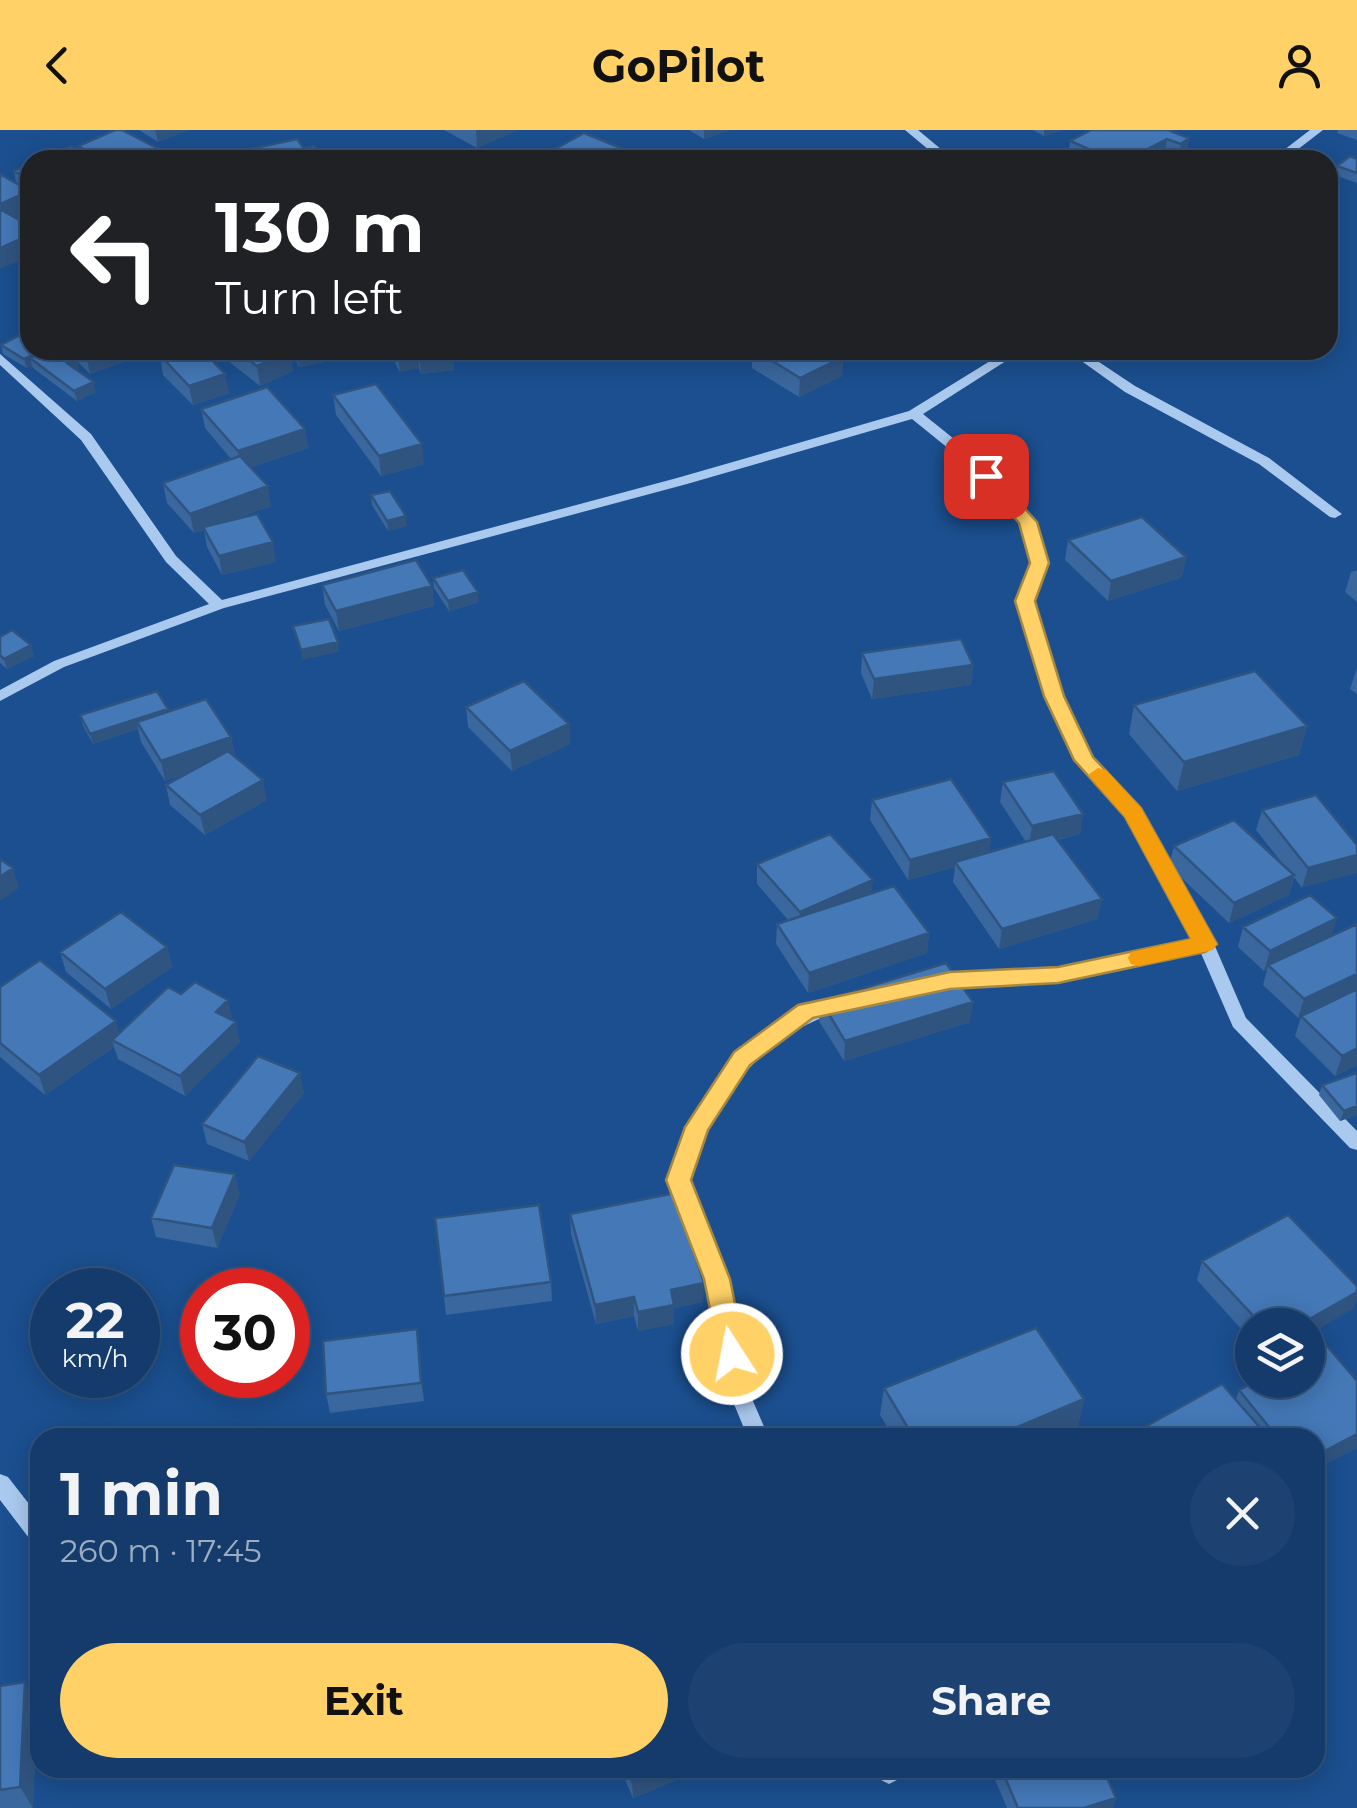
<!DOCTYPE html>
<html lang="en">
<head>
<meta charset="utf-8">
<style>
	body { margin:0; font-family:Montserrat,sans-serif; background:#1d4271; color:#f1f3f6; height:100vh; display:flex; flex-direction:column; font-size:38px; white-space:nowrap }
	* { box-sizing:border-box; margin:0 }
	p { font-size:32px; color:#9dadc1 }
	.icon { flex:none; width:55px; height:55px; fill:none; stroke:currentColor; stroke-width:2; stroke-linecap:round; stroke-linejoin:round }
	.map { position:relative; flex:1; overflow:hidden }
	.sheet { position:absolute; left:30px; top:1298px; width:1295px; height:350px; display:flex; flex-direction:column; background:#143b6b; border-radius:30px; box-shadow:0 5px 25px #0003,0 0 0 2px #33557e }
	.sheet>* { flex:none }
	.guide { position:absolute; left:20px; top:20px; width:1318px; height:210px; border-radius:30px; box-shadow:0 5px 25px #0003,0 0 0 2px #33557e; background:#202124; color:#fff; overflow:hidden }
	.controls { position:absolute; left:1235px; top:1178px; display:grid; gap:20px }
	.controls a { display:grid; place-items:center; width:90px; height:90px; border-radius:50%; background:#143b6b; box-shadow:0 5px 25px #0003,0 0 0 2px #33557e; font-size:50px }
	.speed { position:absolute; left:30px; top:1138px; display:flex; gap:20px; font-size:50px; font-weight:700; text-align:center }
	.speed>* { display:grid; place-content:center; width:130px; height:130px; border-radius:50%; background:#143b6b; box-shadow:0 5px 25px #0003,0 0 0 2px #33557e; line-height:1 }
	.speed small { font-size:25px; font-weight:400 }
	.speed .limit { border:15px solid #d22; background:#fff; color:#111 }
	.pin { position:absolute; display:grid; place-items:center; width:85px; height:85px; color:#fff; margin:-42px; border-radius:20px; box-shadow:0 5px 15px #0006 }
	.me { position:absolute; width:110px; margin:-55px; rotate:349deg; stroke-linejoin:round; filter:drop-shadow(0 0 8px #0008) }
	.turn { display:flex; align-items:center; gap:35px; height:210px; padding:0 30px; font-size:45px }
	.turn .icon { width:130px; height:130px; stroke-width:2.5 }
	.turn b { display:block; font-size:70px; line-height:85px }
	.round { display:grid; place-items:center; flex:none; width:105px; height:105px; border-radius:52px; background:#1d4271 }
	.head { display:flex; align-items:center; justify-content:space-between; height:170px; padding:0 30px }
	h1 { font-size:60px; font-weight:700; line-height:75px }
	.action { display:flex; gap:20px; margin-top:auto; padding:20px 30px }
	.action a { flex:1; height:115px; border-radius:60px; background:#ffd166; color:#111; font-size:40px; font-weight:700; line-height:115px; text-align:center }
	.action a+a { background:#1d4271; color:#f1f3f6 }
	header { display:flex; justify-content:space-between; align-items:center; height:130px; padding:0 30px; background:#ffd166; color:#111; font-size:45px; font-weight:700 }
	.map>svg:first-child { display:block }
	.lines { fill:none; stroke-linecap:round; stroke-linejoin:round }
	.minor { fill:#a9c9ee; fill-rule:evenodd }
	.wall { fill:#3a679d }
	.shaded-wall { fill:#305480 }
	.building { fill:#4478b7; stroke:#305480; stroke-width:2.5 }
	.route { fill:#ffd166; stroke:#a68842; stroke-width:2.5 }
	.slow { fill:#f59e0b }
</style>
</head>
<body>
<header><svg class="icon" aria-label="back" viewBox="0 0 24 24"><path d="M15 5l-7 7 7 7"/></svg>GoPilot<svg class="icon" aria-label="person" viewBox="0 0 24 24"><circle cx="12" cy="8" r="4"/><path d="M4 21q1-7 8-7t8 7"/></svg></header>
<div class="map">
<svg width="1357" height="1678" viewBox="0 0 1357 1678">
	<rect width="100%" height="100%" fill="#1b4f8f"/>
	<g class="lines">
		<path class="minor" d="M905 0H918L954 30H941Z
			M1310 0H1323L1284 30H1271Z
			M1008 220H1023L923 284 969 321 1035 392 1046 433 1032 471 1062 566 1091 627 1142 683 1214 814 1246 888 1357 1001V1020L1350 1018 1233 897 1200 821 1058 851 934 860 928 859 925 854 934 848 1058 839 1194 810 1128 686 1076 630 1046 566 1018 471 1032 433 1021 393 959 327 912 289 687 354 224 478 64 537 0 571V560L54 531 209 474 166 432 81 310 0 235V224L91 304 176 426 222 470 677 348 909 281Z
			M1066 220H1081L1135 256 1269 328 1342 384 1335 388 1330 387 1259 334 1125 262Z
			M840 867 846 869 849 874 846 879C754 908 721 964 688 1050L727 1149 749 1262 769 1308H748L729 1262 707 1149 668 1050C706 955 738 899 840 867Z
			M0 1344 8 1347 40 1388V1415L32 1412 0 1370Z
			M876 1638H900L897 1650 889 1654 881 1650Z"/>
	</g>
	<path class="wall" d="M139 0H188L158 12Z
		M444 0H518L477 18Z
		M689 0H730L704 9Z
		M1033 0H1062L1044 6Z
		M1338 0H1357V10L1337 3Z
		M1189 8 1186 27 1181 30H1172L1164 27 1158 30 1068 29 1070 11Z
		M78 16 157 18 159 30H40L79 20Z
		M1357 29V53L1335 45 1337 36Z
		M30 34V82L16 88V53L14 41Z
		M1 215 71 225 66 220H125L128 230 90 244 77 231 79 239 77 240 96 262 77 271 33 238 32 236 27 238 3 224Z
		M218 220H287L290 222 293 241 260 256 218 223Z
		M291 220H347L348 227 299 237Z
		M388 220H460L461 229 453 231 454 240 421 244 419 238 400 242Z
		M752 220H831L843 227 842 246 799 267 752 238Z
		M160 225 229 263 193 275 163 245Z
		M333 265 424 334 381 346 336 285Z
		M201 279 305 299 308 318 250 338 271 376 229 391 276 432 222 445 207 417 204 400 194 403 167 373 163 353 231 329 205 298Z
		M371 365 407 396 388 401 372 375Z
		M1068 410 1186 427 1182 447 1108 471 1065 430Z
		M1357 440V472L1345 462 1351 442Z
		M433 448 479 472 449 481 434 458Z
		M322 455 432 456 434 476 339 501 325 475Z
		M0 507 34 526 7 539 0 533Z
		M862 523 973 535 971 555 872 569 861 543Z
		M1357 538V564L1350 559Z
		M1134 575 1307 596 1299 625 1177 661 1129 604Z
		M466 577 569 594 570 614 512 641 468 597Z
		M168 579V582L231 607 235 626 267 670 205 705 170 675 166 655 185 644 165 651 141 612 138 599 93 614 83 596 80 585Z
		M1003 652 1083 684 1080 704 1057 710 1102 769 1097 789 999 819 953 752 955 737 908 750 870 690 872 670 991 708 989 723 1026 712 1000 672Z
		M1262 680 1357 715 1302 758 1294 747 1289 765 1229 793 1169 736 1174 716 1286 738 1256 700Z
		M757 734 872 763 929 803 927 823 808 863 776 814 777 794 788 790 757 754Z
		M1243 797 1332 806 1357 935 1335 946 1295 906 1301 887 1298 888 1263 855 1267 840 1264 841 1238 817Z
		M167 817 172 837 111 879 66 842 60 822Z
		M0 857 120 902 233 890 240 912 185 966 118 929 114 917 45 965 0 927Z
		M821 871 970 892 844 931 819 891Z
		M1322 955 1357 985 1340 991 1319 965Z
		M304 963 249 1031 207 1014 202 994Z
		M240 1064 217 1118 156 1107 151 1088Z
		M570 1084 703 1172 674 1178V1194L638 1201 634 1186 596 1194 571 1104Z
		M435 1088 551 1152 552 1171 446 1185Z
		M1202 1131 1353 1179 1308 1195H1252V1211L1197 1150Z
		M417 1199 424 1271 330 1283 326 1264Z
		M884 1258 1084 1269 1078 1296 1051 1308H894L880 1285Z
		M1239 1260 1315 1308H1125L1236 1269Z
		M0 1556 37 1577 33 1678H0Z
		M620 1638H706L633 1668Z
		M990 1638H1103L1116 1668 1113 1678H1007Z"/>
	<path class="shaded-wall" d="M155 0H188L158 12Z
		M476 0H518L477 18Z
		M704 0H730L704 9Z
		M1044 0H1062L1044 6Z
		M1189 8 1186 27 1178 30 1181 14Z
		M1167 9 1164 27 1158 30H1126Z
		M157 18 159 30H130Z
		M626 20V30H607Z
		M30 61V82L0 95V74Z
		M30 105V126L0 139V118Z
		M42 220H51L30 228 32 236 27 238 24 229Z
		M98 220H125L128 230 90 244 86 224Z
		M147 220H173L149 228Z
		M297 220H347L348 227 299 237Z
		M411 220H418L419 238 400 242 398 223Z
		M450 220H460L461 229 453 231 454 240 421 244 419 225Z
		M476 220H532L477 227Z
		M290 222 293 241 260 256 257 236Z
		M843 227 842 246 799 267 800 248Z
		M77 229 79 239 70 243 67 233Z
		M225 244 229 263 193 275 189 256Z
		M94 252 96 262 77 271 74 261Z
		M305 299 308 318 241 341 238 321Z
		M422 314 424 334 381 346 379 326Z
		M268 356 271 376 194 403 190 384Z
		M406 386 407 396 388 401 387 391Z
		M273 412 276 432 222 445 219 426Z
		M1186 427 1182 447 1108 471 1111 451Z
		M432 456 434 476 339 501 336 481Z
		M478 462 479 472 449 481 448 471Z
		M338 512 339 522 302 530 301 520Z
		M31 515 34 526 7 539 4 529Z
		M973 535 971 555 872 569 874 549Z
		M168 579 170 589 137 592 138 599 93 614 90 604Z
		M569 594 570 614 512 641 510 621Z
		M1307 596 1299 625 1177 661 1184 632Z
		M231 607 235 627 165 651 161 631Z
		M263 650 267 670 205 705 200 685Z
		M1083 684 1080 704 1029 716 1032 696Z
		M991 708 988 728 955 732V737L908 750 910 730Z
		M1357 725V743L1302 758 1308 738Z
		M13 738 19 758 0 771V747Z
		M1294 745 1289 765 1229 793 1234 773Z
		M873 750 871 770 798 802 800 782Z
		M1102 769 1097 789 999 819 1002 799Z
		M1337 788 1331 808 1268 835 1267 840 1264 841 1270 821Z
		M929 803 927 823 808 863 809 843Z
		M167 817 172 837 111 879 105 859Z
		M1357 844V860L1298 888 1304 869Z
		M228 870 233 890 216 882Z
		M973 872 970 892 844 931 845 911Z
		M116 891 122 911 112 910 114 917 45 965 39 945Z
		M236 892 240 912 185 966 180 946Z
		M1357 918V935L1335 946 1342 926Z
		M300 943 304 963 249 1031 244 1012Z
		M1357 976V985L1340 991 1344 981Z
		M235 1044 240 1064 217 1118 212 1098Z
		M704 1153 703 1172 674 1178V1194L638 1201V1182L671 1160Z
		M1357 1162V1170L1353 1179 1308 1205V1195H1299Z
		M634 1167V1186L596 1194 595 1175Z
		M417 1199 420 1218 424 1271 421 1253Z
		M1084 1269 1078 1296 1051 1308H991Z
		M1357 1304V1318L1315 1340V1326Z
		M25 1552 37 1577 33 1678 20 1657Z
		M667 1638H706L633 1668 632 1652Z
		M1116 1668 1113 1678H1084Z"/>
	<path class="building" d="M115 0H122L157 18 130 30H104L78 16Z
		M1091 0H1168L1189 8 1181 14 1167 9 1126 30H1114L1070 11Z
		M584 3 626 20 607 30H535Z
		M297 9 313 30H232L227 24Z
		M71 16 98 30H40Z
		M314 16 327 30H313L304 18Z
		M1350 26 1357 29V43L1337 36Z
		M30 34V50L14 41Z
		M0 44 30 61 0 74Z
		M0 79 30 96V105L0 118Z
		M26 202 30 205V220H42L24 229 1 215Z
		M48 220H64L77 229 67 233 94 252 74 261 30 228Z
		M81 220H98L86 224Z
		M177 220H202L225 244 189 256 160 225Z
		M235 220H287L290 222 257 236Z
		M418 220H452V221L419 225Z
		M755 220H831L843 227 800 248Z
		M376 254 422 314 379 326 333 265Z
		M267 257 305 299 238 321 201 279Z
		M240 326 268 356 190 384 163 353Z
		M390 361 406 386 387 391 371 365Z
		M257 384 273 412 219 426 203 397Z
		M1142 387 1186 427 1111 451 1068 410Z
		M416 430 432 456 336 481 322 455Z
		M463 440 478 462 448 471 433 448Z
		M329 489 338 512 301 520 293 496Z
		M12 500 31 515 4 529 0 525V507Z
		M961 509 973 535 874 549 862 523Z
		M1255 541 1307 596 1184 632 1134 575Z
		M524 551 569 594 510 621 466 577Z
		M157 561 168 579 90 604 80 585Z
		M206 569 231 607 161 631 137 592Z
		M228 621 263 650 200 685 166 655Z
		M1054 641 1083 684 1032 696 1003 652Z
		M951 649 991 708 910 730 872 670Z
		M1316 665 1357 715V725L1308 738 1262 680Z
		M1234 690 1294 745 1234 773 1174 716Z
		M830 704 873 750 800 782 757 734Z
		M1053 704 1102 769 1002 799 955 732Z
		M0 729 13 738 0 747Z
		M894 756 929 803 809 843 777 794Z
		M1310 765 1337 788 1270 821 1243 797Z
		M121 782 167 817 105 859 60 822Z
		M1357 794V844L1304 869 1268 835Z
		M40 830 116 891 39 945 0 913V857Z
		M946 833 973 872 845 911 821 871Z
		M195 852 228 870 216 882 236 892 180 946 112 910 168 857 181 864Z
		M1357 859V918L1342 926 1301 886Z
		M258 926 300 943 244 1012 202 994Z
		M1357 943V976L1344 981 1322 955Z
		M174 1035 235 1044 212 1098 151 1088Z
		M675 1063 704 1153 671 1160 674 1175 638 1182 634 1167 595 1175 570 1084Z
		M539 1075 551 1152 444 1166 435 1088Z
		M1288 1085 1357 1156V1162L1299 1195H1262L1202 1131Z
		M1036 1198 1084 1269 991 1308H914L884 1258Z
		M417 1199 421 1253 326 1264 323 1211Z
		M1327 1216 1357 1251V1304L1315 1326V1308H1278L1239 1260 1259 1250H1308V1225Z
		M1222 1254 1269 1308H1125Z
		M25 1552 20 1657 0 1660V1556Z
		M626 1638H667L632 1652Z
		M1001 1638H1103L1116 1668 1084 1678H1018Z"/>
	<path class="route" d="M986 341 992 342 1037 392 1049 433 1035 471 1064 566 1093 627 1141 678 1217 814 1205 822 1058 853 950 859 813 888 750 935 708 1000 691 1050 730 1149 745 1224 741 1232 732 1236 722 1232 719 1224 704 1149 666 1050 685 997 734 922 798 875 950 842 1058 837 1191 809 1125 687 1074 630 1044 566 1015 471 1030 433 1019 393 977 346Z"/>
	<path class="slow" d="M1098 638 1106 640 1141 678 1217 814 1213 820 1139 836 1131 834 1128 828 1131 822 1191 809 1125 687 1088 645Z"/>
</svg>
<div class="controls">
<a><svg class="icon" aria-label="layers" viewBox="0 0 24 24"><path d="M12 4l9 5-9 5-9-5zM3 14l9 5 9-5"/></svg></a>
</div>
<div class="speed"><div>22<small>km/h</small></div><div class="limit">30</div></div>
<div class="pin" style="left:986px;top:346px;background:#d93025"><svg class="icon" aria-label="arrive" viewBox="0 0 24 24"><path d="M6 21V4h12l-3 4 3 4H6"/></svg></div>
<svg class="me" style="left:732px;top:1224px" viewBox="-20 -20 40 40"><circle r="17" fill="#ffd166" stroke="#fff" stroke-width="3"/><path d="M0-11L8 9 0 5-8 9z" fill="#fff"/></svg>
<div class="guide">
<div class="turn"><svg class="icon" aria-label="left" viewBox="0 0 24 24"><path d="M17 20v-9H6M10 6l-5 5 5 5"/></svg><div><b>130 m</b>Turn left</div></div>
</div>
<section class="sheet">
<div class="head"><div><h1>1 min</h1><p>260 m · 17:45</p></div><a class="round"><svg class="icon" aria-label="close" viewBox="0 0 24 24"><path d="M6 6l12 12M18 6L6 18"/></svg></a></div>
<div class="action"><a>Exit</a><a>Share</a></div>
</section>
</div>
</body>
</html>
